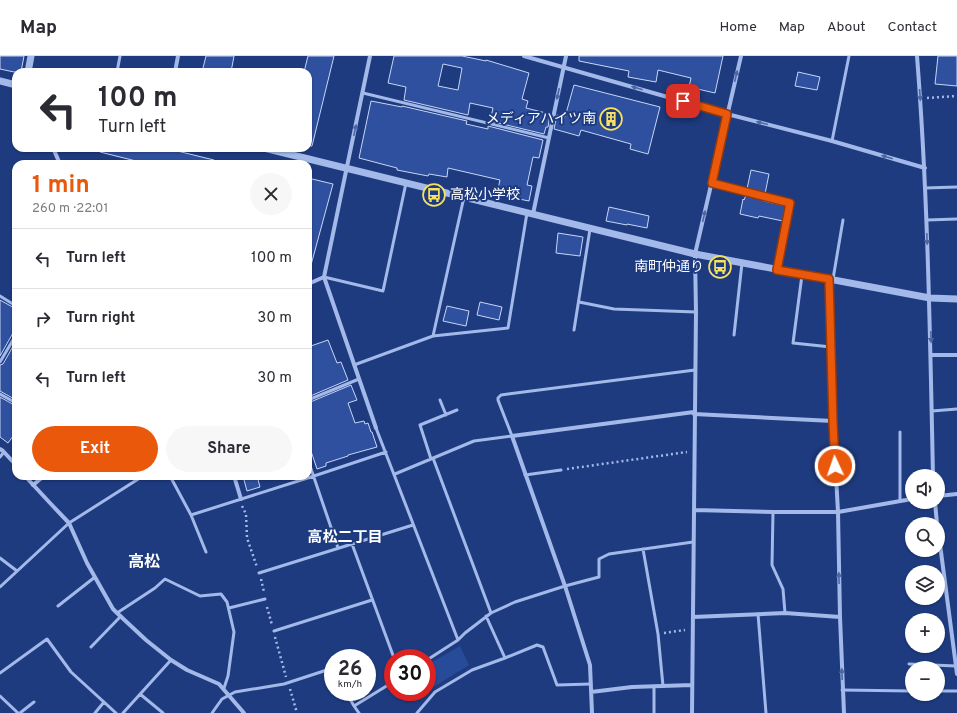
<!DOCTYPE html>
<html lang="en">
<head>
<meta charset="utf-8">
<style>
	body { margin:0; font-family:Overpass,"Noto Sans JP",sans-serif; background:#f7f7f7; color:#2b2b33; height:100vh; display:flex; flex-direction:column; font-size:15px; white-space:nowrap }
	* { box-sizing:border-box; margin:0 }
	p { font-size:13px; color:#7c7c81 }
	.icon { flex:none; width:22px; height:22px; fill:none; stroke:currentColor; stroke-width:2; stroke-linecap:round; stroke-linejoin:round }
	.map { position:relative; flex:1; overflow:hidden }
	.sheet { position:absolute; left:12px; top:104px; width:300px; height:320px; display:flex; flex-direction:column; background:#fff; border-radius:12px; box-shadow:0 1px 3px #0004 }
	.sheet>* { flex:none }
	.guide { position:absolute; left:12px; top:12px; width:300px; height:84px; border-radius:12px; box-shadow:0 1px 3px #0004; background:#fff; color:#2b2b33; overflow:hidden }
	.tools { position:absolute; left:905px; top:413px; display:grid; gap:8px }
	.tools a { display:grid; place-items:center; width:40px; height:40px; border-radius:50%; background:#fff; box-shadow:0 1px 3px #0004; font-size:20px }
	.speed { position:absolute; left:324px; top:593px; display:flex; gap:8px; font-size:20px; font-weight:700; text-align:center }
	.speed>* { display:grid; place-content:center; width:52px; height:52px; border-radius:50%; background:#fff; box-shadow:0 1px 3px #0004; line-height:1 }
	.speed small { font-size:10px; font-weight:400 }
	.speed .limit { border:6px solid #d22; background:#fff; color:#111 }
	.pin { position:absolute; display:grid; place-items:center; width:34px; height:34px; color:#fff; margin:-17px; border-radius:8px; box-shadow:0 2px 6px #0006 }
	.me { position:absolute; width:44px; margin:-22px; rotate:357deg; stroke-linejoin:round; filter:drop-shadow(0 0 3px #0008) }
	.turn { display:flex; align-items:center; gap:14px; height:84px; padding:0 20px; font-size:18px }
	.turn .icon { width:52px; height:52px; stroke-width:2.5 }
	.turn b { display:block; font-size:28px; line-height:34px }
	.round { display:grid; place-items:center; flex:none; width:42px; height:42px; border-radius:21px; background:#f7f7f7 }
	.headline { display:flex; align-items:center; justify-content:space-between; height:68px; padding:0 20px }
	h1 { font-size:24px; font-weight:700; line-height:30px; color:#ea580c }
	.action { display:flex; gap:8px; margin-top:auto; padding:8px 20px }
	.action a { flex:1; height:46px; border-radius:24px; background:#ea580c; color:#fff; font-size:16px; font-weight:700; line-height:46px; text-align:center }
	.action a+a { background:#f7f7f7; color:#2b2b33 }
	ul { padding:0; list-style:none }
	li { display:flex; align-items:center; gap:12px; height:60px; padding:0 20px; border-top:1px solid #e1e1e2 }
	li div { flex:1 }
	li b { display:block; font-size:15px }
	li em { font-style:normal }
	header { display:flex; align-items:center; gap:24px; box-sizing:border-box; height:56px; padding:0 20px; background:#fff; border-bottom:1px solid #e1e1e2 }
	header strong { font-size:19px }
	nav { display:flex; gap:22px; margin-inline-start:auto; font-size:14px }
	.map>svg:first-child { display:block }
	.green { fill:#284b99 }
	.building { fill:#2e509e; stroke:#c7d6f6; fill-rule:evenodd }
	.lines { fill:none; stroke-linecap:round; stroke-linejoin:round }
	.path { stroke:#a3b9e9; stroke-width:2.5; stroke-dasharray:2 3; stroke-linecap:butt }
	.service { stroke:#a3b9e9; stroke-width:3 }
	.minor { stroke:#a3b9e9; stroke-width:4 }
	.tertiary { stroke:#a3b9e9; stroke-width:7 }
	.oneway { fill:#4d67a5 }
	.route-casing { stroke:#983908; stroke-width:10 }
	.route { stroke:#ea580c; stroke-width:7 }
	.labels { text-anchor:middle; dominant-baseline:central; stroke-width:4; stroke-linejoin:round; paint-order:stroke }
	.poi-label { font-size:14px; fill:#fff; stroke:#1e3b80; text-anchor:end }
	.neighbourhood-label { font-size:15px; font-weight:bold; fill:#fff; stroke:#1e3b80 }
	.quarter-label { font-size:16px; font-weight:bold; fill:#fff; stroke:#1e3b80 }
</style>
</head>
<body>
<header>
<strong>Map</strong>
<nav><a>Home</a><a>Map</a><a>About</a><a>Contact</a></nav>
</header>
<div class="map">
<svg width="957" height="657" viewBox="0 0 957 657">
	<rect width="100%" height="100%" fill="#1e3b80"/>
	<path class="green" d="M460 590 469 609 432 632 427 624V609Z"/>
	<path class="building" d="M0 0H24L21 16H14L0 13Z
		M206 0H234L231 16H202Z
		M308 0H334L312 90H308V16H304Z
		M394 0H462L486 5V4L529 17 522 43 528 45 526 52 550 58 548 71H546L544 78 490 65 493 52 470 47 468 59 404 44 406 31 388 27ZM443 8 462 12 458 34 438 30Z
		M579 0H723L715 37 689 31 691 22 658 14 656 26 628 21 629 15 579 5Z
		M938 0H957V30L935 28Z
		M798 16 820 21 817 34 795 30Z
		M574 29 660 51 648 98 630 93 631 88 581 74 579 80 554 73 557 59 565 61Z
		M371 45 402 51V50L467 65 466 68 488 73V70L543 84 539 102 533 101 527 129 532 130 529 145 509 141V139L497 137 500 124 448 112 447 121 429 118 428 120 397 114V112L359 102Z
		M100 92H165L214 104V108H148L100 96Z
		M751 114 769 118 765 138 747 133Z
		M308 122 333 128 311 209H308Z
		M746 139 764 143V145L786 150 783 165 759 160 758 162 740 158 743 143 744 144Z
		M609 151 649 160 647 172 627 168V169L606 165Z
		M558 177 583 181 580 200 556 197Z
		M0 244 16 253V276L13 277 0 300Z
		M480 246 502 251 499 264 477 259Z
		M447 250 469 255 466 270 443 265Z
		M328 284 337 307 341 306 348 324 308 341V291Z
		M16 285V344L0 335V309L3 308Z
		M351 329 357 344 348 347 355 367 364 365 365 368 368 367 371 376H372L377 391 348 399V400L326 407V410L317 413 308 386V347Z
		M0 341 16 350V376L8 387 0 381Z
		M243 420H257L260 431 247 435Z"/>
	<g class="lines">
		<path class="path" d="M927 42 957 40
			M567 413 687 396
			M242 450 246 458 247 482 257 511
			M261 523 264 536
			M267 551 272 569
			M664 577 685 574
			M275 581 286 621
			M290 633 297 657"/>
		<path class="service" d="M117 16 120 0
			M363 37 549 82
			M832 85 849 0
			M712 127 790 147 777 213
			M925 132 957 131
			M927 164 957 163
			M802 219 793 287 831 291
			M324 221 383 235 406 127
			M833 223 843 164
			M0 240 16 250
			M579 246 614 253 696 256
			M574 274 590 173
			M734 279 742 207
			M433 280 464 141
			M0 306 16 279
			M354 309 433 280 508 272 527 157
			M0 338 16 347
			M308 344 359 323
			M440 344 446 359
			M932 355 957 353
			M376 372 458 584
			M900 376V445
			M0 401 4 396
			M433 402 491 557
			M431 403 420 369 457 354
			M308 404 338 492
			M395 418 474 385 512 380 498 344V342L501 339 695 314
			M525 419 561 414
			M170 420 191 459 206 496
			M773 456 772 509 783 533 785 557
			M191 459 314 420 386 396
			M352 488 394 602
			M643 493 658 578 663 630
			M0 502 17 515
			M259 517 413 469
			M0 531 69 467 143 420
			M58 550 95 521
			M229 552 265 543
			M117 557 155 532 165 523 200 540 221 538 227 546 234 576 228 620 224 632
			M758 558 766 657
			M486 560 505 602
			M274 575 372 544
			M91 591 121 560
			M427 604 458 584 465 577 491 557 515 546 565 530 599 521V503L609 498 693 486
			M909 608 956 610
			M0 617 47 583 71 616 116 657
			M842 634 912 635
			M938 635H957
			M346 636 354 650 393 626
			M140 638 163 657
			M0 640 18 657
			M354 650 359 657
			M20 657 34 646
			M95 657 104 646
			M123 657 171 604
			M212 657 222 643 235 636 284 628 333 612
			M417 657 435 636 472 614 505 602 537 589 543 591 557 629 591 628
			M654 657V630"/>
		<path class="minor" d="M524 0 727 58 832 85 925 112
			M917 0C928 140 930 280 933 420
			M175 16 178 0
			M53 92 60 108
			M533 158 566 0
			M324 221 376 372
			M829 223 833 365 838 456 840 561 844 657
			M308 228 324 221 370 0
			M931 299H957
			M694 358 833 365
			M0 393 3 395 16 409
			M25 420 50 447 69 467 87 507 113 553 117 557 146 584 171 604 187 614 219 628 244 657
			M234 420 241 443
			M33 429 44 420
			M938 440 957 438
			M935 446 937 468
			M694 454 773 456H838L912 443
			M938 473 957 618
			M693 561 785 557 840 561
			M591 636 632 631 692 629
			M592 657 590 609 565 530 512 380 694 356
			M692 657 696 256 695 198 741 0"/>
		<path class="tertiary" d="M28 16 31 0
			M0 25 16 29
			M264 92 695 198 930 242 957 243"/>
	</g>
	<defs><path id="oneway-solid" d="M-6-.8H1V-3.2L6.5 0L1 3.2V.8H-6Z"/></defs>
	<g class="oneway">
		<use href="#oneway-solid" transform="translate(736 20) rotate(-77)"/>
		<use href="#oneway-solid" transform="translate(637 32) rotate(-164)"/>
		<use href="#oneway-solid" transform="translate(558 38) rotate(102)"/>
		<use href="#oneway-solid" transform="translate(920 39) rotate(86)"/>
		<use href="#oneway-solid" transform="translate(762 67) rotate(-166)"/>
		<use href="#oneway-solid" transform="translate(355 74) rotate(-78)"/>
		<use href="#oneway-solid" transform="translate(887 101) rotate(-164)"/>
		<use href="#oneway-solid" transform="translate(704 160) rotate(-77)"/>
		<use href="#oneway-solid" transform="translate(927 183) rotate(88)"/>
		<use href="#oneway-solid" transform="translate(931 281) rotate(89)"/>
		<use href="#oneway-solid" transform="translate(839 522) rotate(-91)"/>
		<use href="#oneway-solid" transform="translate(842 618) rotate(-92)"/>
	</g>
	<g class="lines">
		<g class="route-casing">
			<path id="route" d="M683 45 727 58 712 127 790 147 777 214 829 223 833 365 835 410"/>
		</g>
		<use href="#route" class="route"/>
	</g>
	<defs>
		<g id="building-ring" transform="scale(1.15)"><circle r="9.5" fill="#1e3b80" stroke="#f7e162" stroke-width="1.5"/><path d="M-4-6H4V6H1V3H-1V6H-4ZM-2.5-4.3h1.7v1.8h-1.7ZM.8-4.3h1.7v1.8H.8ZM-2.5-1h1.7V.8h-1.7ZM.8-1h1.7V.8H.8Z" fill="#f7e162"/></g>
		<g id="bus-ring" transform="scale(1.15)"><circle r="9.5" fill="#1e3b80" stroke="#f7e162" stroke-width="1.5"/><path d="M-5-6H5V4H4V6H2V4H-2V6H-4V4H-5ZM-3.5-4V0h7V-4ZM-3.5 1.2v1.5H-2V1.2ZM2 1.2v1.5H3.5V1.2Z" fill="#f7e162"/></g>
	</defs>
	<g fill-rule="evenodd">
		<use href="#building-ring" x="611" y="63"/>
		<use href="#bus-ring" x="434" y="139"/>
		<use href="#bus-ring" x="720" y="211"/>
	</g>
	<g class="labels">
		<g class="poi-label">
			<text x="596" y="63">メディアハイツ南</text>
			<text x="450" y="139" text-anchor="start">高松小学校</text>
			<text x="704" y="211">南町仲通り</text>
		</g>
		<g class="neighbourhood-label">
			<text x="345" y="482">高松二丁目</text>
		</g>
		<g class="quarter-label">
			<text x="144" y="507">高松</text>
		</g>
	</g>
</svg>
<div class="tools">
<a><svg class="icon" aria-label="sound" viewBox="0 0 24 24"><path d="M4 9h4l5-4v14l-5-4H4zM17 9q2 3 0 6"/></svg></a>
<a><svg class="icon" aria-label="search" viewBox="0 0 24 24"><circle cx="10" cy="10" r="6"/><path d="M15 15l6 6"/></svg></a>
<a><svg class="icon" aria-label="layers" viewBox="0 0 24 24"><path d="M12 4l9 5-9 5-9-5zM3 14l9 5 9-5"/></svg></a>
<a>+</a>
<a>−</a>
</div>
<div class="speed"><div>26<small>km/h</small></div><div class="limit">30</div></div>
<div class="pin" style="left:683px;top:45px;background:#d93025"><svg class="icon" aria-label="arrive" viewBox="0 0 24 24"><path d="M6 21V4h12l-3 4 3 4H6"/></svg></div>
<svg class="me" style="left:835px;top:410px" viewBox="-20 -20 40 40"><circle r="17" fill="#ea580c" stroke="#fff" stroke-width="3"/><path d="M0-11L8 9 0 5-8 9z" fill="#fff"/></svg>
<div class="guide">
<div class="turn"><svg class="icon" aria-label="left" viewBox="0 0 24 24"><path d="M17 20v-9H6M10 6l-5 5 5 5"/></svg><div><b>100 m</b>Turn left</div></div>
</div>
<section class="sheet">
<div class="headline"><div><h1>1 min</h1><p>260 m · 22:01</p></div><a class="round"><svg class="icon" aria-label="close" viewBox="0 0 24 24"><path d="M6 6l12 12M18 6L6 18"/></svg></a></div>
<ul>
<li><svg class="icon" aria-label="left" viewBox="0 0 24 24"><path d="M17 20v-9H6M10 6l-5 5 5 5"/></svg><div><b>Turn left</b></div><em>100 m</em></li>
<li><svg class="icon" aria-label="right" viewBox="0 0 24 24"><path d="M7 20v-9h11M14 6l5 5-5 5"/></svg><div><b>Turn right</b></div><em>30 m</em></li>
<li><svg class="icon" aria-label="left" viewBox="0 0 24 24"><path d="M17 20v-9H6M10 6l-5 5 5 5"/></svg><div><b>Turn left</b></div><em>30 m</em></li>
</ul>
<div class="action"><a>Exit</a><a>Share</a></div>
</section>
</div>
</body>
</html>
